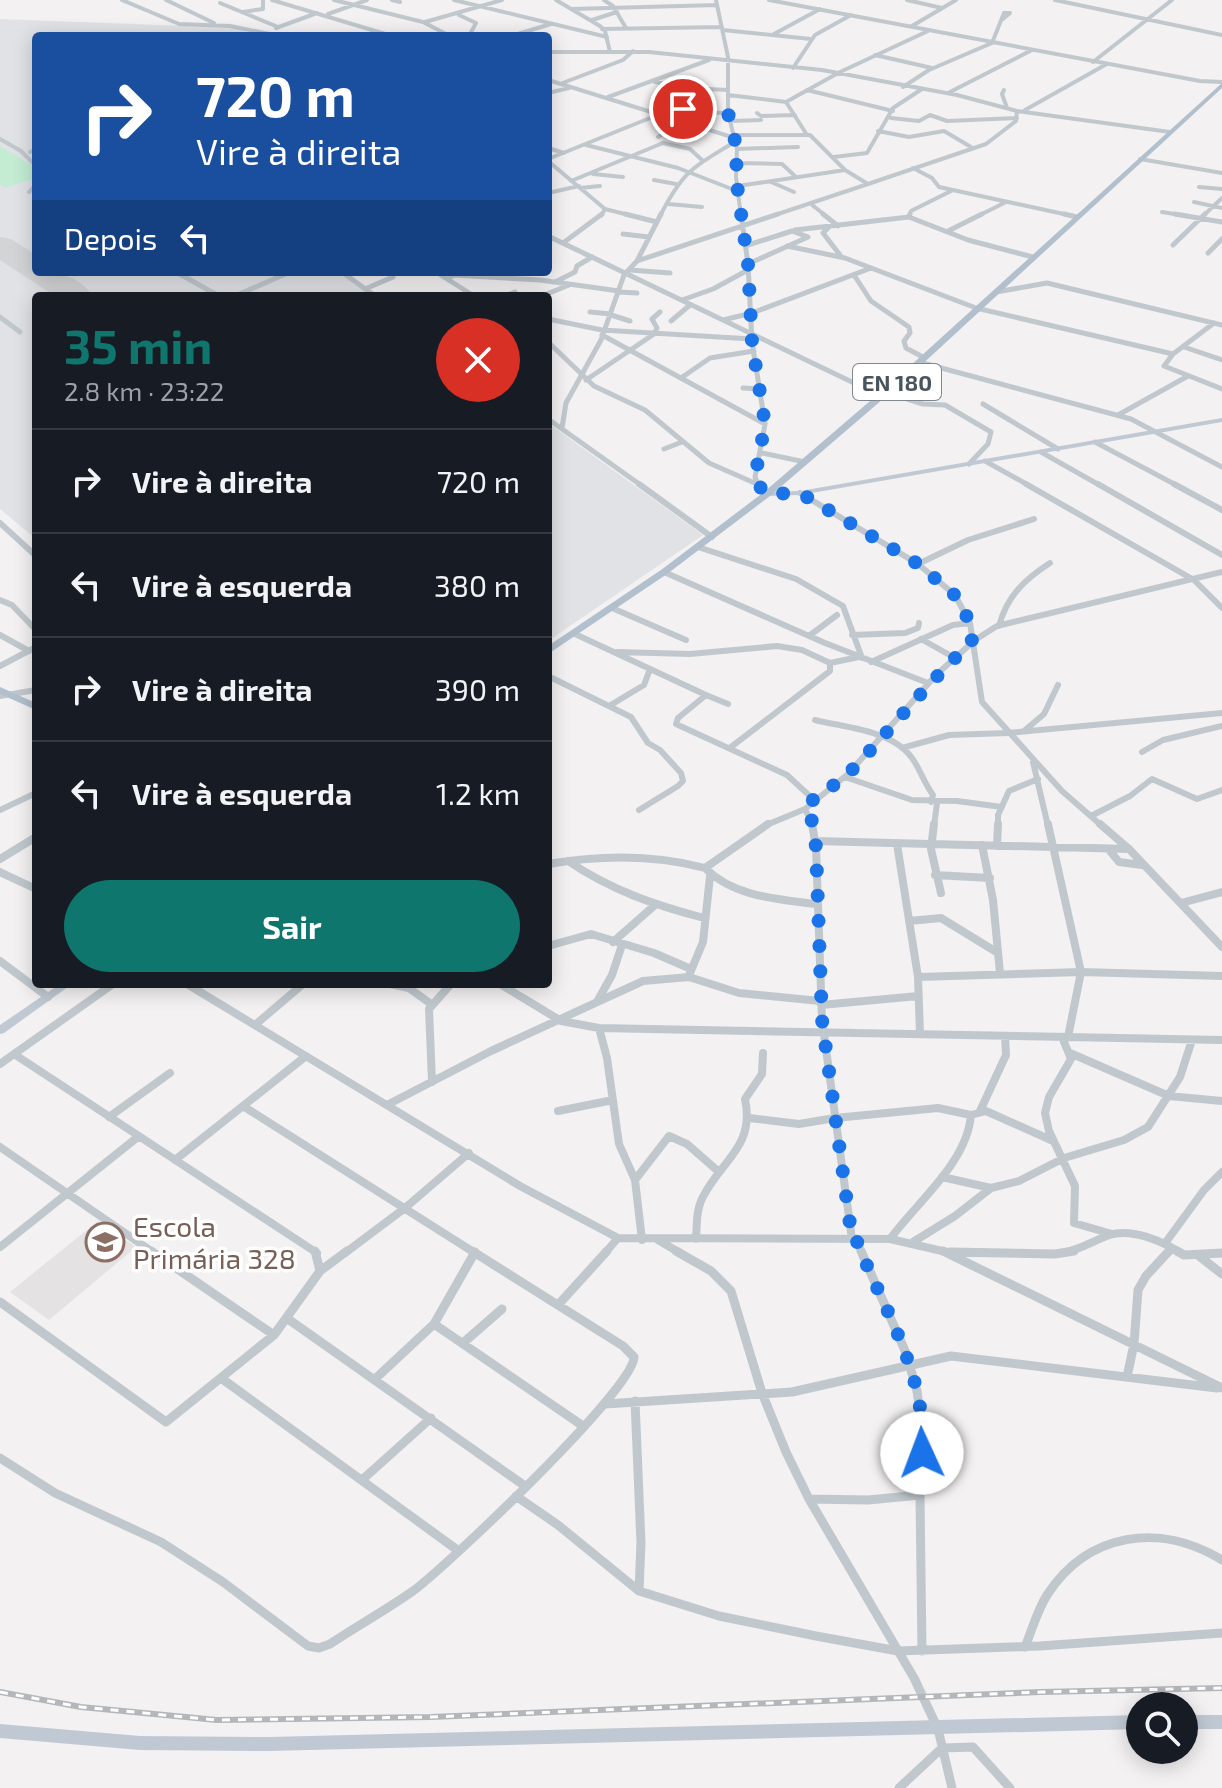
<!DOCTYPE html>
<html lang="pt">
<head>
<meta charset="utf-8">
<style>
	body { margin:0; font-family:"Exo 2",sans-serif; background:#242831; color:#f1f3f6; height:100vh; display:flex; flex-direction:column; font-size:30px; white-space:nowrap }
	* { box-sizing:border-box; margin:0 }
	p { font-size:26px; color:#9ea1a6 }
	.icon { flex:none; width:44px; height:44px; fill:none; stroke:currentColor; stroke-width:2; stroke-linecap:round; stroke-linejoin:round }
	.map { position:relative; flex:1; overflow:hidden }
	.sheet { position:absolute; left:32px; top:292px; width:520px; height:696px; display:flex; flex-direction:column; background:#171b24; border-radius:8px; box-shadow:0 4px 20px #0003 }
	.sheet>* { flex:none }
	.top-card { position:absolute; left:32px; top:32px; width:520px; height:244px; border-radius:8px; box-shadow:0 4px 20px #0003; background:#1a4fa0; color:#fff; overflow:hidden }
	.fabs { position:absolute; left:1126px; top:1692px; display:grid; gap:16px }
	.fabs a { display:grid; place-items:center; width:72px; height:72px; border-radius:50%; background:#171b24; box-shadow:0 4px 20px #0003; font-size:40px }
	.pin { position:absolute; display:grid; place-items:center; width:68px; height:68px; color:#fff; margin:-34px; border:4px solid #fff; border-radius:50%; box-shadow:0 2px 8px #0007 }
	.me { position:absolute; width:88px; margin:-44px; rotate:358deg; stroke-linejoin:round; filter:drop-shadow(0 0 6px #0008) }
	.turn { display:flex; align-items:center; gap:28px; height:168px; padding:0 32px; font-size:36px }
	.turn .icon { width:104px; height:104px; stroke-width:2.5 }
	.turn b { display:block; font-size:56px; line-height:68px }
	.then { display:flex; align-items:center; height:76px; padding:0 32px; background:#0003; gap:16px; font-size:30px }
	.round { display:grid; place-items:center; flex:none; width:84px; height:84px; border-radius:42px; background:#242831 }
	.head { display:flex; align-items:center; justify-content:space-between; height:136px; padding:0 32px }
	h1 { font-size:48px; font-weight:700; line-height:60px; color:#0f766e }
	.cta { display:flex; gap:16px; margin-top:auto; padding:16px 32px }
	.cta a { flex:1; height:92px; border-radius:48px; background:#0f766e; color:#fff; font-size:32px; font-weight:700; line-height:92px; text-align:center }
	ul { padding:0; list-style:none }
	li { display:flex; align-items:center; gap:24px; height:104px; padding:0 32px; border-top:2px solid #363941 }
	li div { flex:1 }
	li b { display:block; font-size:30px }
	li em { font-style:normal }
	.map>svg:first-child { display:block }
	.education { fill:#e4e2e2 }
	.airport { fill:#e0e2e5 }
	.green { fill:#c3ecd3 }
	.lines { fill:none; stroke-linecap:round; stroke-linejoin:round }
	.runway { fill:#d3d4d6; fill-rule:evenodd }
	.street-far4 { stroke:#c0c8ce; stroke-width:4 }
	.street-far3 { stroke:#c0c8ce; stroke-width:5 }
	.street-far2 { stroke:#c0c8ce; stroke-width:6 }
	.street-far1 { stroke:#c0c8ce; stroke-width:8 }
	.street { stroke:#c0c8ce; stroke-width:9 }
	.secondary { fill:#c0c9d3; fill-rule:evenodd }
	.primary { fill:#b2c0cd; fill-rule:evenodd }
	.rail-casing { stroke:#b3b6ba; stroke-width:6 }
	.rail { stroke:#fff; stroke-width:3; stroke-dasharray:8; stroke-linecap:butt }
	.route { stroke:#1a73e8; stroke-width:14; stroke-dasharray:0 25.2 }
	.labels { text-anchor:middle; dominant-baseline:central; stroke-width:7; stroke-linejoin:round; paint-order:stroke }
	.shield { fill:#fff; stroke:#80878e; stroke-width:2 }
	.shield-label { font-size:22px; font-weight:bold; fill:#4a545d }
	.near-education-label { font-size:28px; fill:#785e54; stroke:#fff; text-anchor:start }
</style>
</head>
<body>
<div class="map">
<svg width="1222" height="1788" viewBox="0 0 1222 1788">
	<rect width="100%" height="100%" fill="#f3f1f1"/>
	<path class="education" d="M98 1221 136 1247 49 1320 10 1292Z"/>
	<path class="airport" d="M0 19 238 28 256 36H36V272H339L372 296H36V539L0 509Z
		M548 423 703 535 548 641Z"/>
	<path class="green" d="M0 146 36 168V178L5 188 0 184Z"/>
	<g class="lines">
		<path class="runway" d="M0 237 11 239 36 255V272C59 272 79 276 93 296H55L0 260Z"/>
		<path class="street-far4" d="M122 0 179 24 230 26 279 36
			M166 0 214 23
			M272 0 392 36
			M334 0 423 22 450 36
			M392 0 400 2
			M454 0 607 37
			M556 0 600 26 605 31 610 52
			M604 0 613 6 626 28
			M716 0 728 57V113L737 149 736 177 741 216
			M769 0 1200 81 1222 82
			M907 0 942 8
			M1055 0 1222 35
			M220 3 278 27
			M572 9 717 5
			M243 12 263 9V0
			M328 14 367 0
			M459 15 476 23 469 36
			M592 20 617 12
			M425 22 502 0
			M912 26 956 0
			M276 28 317 13
			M602 29 722 27
			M723 30 811 39
			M774 34 820 9
			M511 36 551 24
			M548 52H649L822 70 957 95 1017 111 1170 132
			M875 55 932 68
			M1093 62 1172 0
			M793 68 815 35 851 15
			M548 80 735 138
			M655 82 687 88 728 90
			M560 84 623 60 633 51
			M903 87 929 70 992 43 1004 13H1010L1003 19
			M807 90 893 111
			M1004 90 1002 94 1007 108
			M548 93 569 88
			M948 93 1030 51
			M728 95 786 102 840 72 928 31
			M608 97 709 60
			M786 102 807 135
			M1025 110 1105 65
			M683 112 728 113
			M757 113 761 116 795 115
			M891 118 919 121 930 115 947 121 1017 118
			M731 121 761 120
			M878 131 909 137 944 131 971 147
			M735 135H810L845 170 738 186
			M658 137 685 121
			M0 139 21 151 36 166
			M586 145 678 168 737 191
			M548 148 564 153
			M737 149 798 147
			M30 152 36 150
			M834 157 867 153 893 108 922 89
			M548 159 660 114 683 112 687 88
			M1140 159 1222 173
			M548 161 605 209 633 216
			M737 163 782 164 796 177
			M913 168 932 178 939 187 1073 216
			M593 174 623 177
			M654 180 676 184
			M571 181 663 143 690 149 703 161
			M771 182 794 192
			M868 184 986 144 1016 121 1017 111
			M1199 187 1222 189
			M580 188 600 186
			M29 192 36 185
			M548 193 579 186
			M1194 202 1222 208
			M668 204 702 207
			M811 204 826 216
			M1162 212 1187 216
			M601 216 605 209
			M660 216C684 169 693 168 736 141
			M772 216 868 184 845 170
			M909 216 911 211 953 190
			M978 216 1006 202
			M1203 216 1222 198"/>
		<path class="street-far3" d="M625 214 657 222
			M741 214 748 264 752 342 765 424 755 477 759 486
			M823 214 838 226
			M1064 214 1077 217
			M1175 214 1222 222
			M909 217 910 214
			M828 228 823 233 840 255
			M795 230 909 217 968 240 1033 257
			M948 231 982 214
			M623 234 649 237
			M548 236 881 396
			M563 243 602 214
			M1173 245 1205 214
			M745 246 792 231 808 237 748 264
			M787 246 845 258 976 308 1173 354
			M1208 253 1222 239
			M637 261 778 214
			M630 270 670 273
			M176 272 219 296
			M342 272 375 296
			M436 272 474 296
			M854 275 871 301 909 327 910 333 904 341 906 348 923 357
			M448 278 454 275 540 280 619 291
			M557 281 575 272 577 266 592 257
			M365 289 393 277
			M619 292 637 293
			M996 292 1047 283 1222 325
			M235 296 290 272
			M504 296 515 292
			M542 296 569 285
			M682 300 713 289 748 270
			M590 312 611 314
			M611 315 630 321
			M0 317 20 332
			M548 319 602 330 752 339
			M723 320 752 313 871 268
			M671 321 690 305
			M1214 323 1173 354 1164 366 1222 389
			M602 335 765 424
			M548 342 594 386 645 410 709 463 757 484
			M1184 347 1222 360
			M919 362 1131 419 1222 467
			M681 378 710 358 754 351
			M586 380 654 334 657 328 652 319 660 312
			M743 388 759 389
			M885 392 923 404 945 405 991 432 988 444 969 464
			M983 404 1058 449
			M1118 415 1188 376
			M548 419 642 486
			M562 428 566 403 601 340 624 275 637 261 661 214
			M1095 442 1178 486
			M664 449 682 442
			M1041 452 1101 486
			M762 453 805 462
			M985 461 1030 486"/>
		<path class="street-far2" d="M639 484 712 537
			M757 484 767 494
			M1026 484 1194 580 1222 608
			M1098 484 1222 555
			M1174 484 1222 510
			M800 493 918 564 955 595 970 623 982 702 1062 791 1102 826
			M0 523 36 556
			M698 547 796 579 843 606 862 658
			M918 564 968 540 1034 519
			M664 572 825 643 928 683
			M0 600 12 605 36 630
			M612 608 686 640
			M999 626C1007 596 1025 579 1050 563
			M575 634 706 695 678 718 676 724 787 775 812 798
			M0 635 29 651
			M852 635 905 633 918 628 919 623
			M809 636 837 615
			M921 639 955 658
			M617 652 690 654 777 646 802 650 830 663 859 657
			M871 662 953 625 970 623
			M0 666 36 647
			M548 676 631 717 648 743 660 750 681 773 683 781 678 786 639 810
			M706 695 728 704
			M0 696 36 690
			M609 706 644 685 650 669
			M815 720C847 728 895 730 914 761 921 772 925 784 933 795L931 802
			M1024 731 1044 714 1058 685
			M731 747 830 671V663
			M902 748 949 735 1008 733 1222 713
			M1142 752 1163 740 1222 726
			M1033 762 1048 826
			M845 777 912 800 957 801 1002 807
			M805 809 813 826
			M0 810 36 793
			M1091 816 1130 796 1152 779 1197 799 1222 790
			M764 826 805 809 848 774 936 675 975 640 997 626 1222 572
			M934 826 937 803
			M998 826V815L1009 791 1038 779"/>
		<path class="street-far1" d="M812 824 816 847 822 1020 852 1239
			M934 824 931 849 941 893
			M1048 824 1081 972 1068 1037
			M1100 824 1129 849 1222 947
			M815 841 1129 849
			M897 844 918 977 920 1034
			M982 845 993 900 1000 973
			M997 846 998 824
			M1115 849 1110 851 1119 862 1142 865
			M0 859 36 837
			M568 861C611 890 654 905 704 918
			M548 864C601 855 653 854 705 868L768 824
			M705 868C734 897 777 899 816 904
			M0 872 36 889
			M935 875 990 878
			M1181 903 1222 892
			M909 921 941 918 998 953
			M613 942 655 905
			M548 946 591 934 654 953 691 969
			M0 961 48 997
			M690 973 703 942 710 876
			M918 977 1081 972 1222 976
			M187 984 520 1186 618 1238 890 1239 951 1253
			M390 984 409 988 431 1004
			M500 984 561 1021 599 1028 1222 1040
			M598 1000 612 975 622 945
			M821 1005 918 996
			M255 1025 303 984
			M599 1028 607 1058 619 1144 635 1180 642 1240
			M1062 1037 1071 1059 1049 1097 1045 1113 1049 1131 1075 1186 1074 1223 1112 1234
			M1070 1053 1169 1096 1222 1101
			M14 1054 317 1253
			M0 1064 113 984
			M432 1082 429 1009 451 984
			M387 1105 491 1051 643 981 689 977 739 993 820 1001
			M243 1106 475 1253
			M558 1111 613 1100
			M980 1111 1006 1055 1005 1036
			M109 1117 170 1073
			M749 1118 799 1124 835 1118
			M835 1118 938 1108 971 1115 986 1111 1051 1140
			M0 1147 154 1253
			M175 1160 306 1056
			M942 1177 991 1188
			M635 1180 669 1136 687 1144 719 1172
			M696 1239C697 1224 696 1208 704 1195 723 1159 755 1146 745 1099L762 1074 763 1053
			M856 1239 862 1253
			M890 1239C917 1202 967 1163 971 1115
			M658 1240 680 1253
			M913 1242 955 1216 991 1188 1019 1181 1064 1158 1124 1140 1148 1127 1180 1077 1192 1040
			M1166 1242 1204 1190 1222 1172
			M0 1247 139 1136
			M950 1252 991 1253
			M345 1253 405 1208 469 1153
			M605 1253 618 1238
			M1062 1253C1080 1250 1093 1241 1109 1235 1132 1228 1162 1241 1181 1253
			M1168 1253 1172 1248"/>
		<path class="street" d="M151 1251 274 1335
			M315 1251 320 1271
			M676 1251 711 1271 731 1291 762 1393 786 1452 809 1499 914 1678 938 1729 952 1788
			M861 1251 906 1353 917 1391 923 1434 920 1495 922 1651
			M943 1251 1222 1388
			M1177 1251 1184 1255 1222 1253
			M950 1252 1055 1254 1074 1251
			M1199 1256 1222 1274
			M0 1302 166 1422 274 1335 320 1271 347 1251
			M558 1305 607 1251
			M288 1319 525 1486
			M434 1324 583 1426
			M463 1343 502 1309
			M1127 1377 1134 1344 1138 1290 1146 1276 1169 1251
			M221 1378 456 1549
			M375 1379 434 1324 475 1252
			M635 1401 641 1543 639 1591
			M605 1404 792 1392 951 1356 1217 1388
			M0 1458 55 1493 161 1542 223 1582 308 1646 319 1648 330 1644C357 1626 386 1610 413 1591 448 1565 634 1389 634 1357L623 1346 472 1251
			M362 1480 431 1418
			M516 1496 558 1525 639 1591 719 1616 816 1636 898 1651 1040 1646 1222 1633
			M809 1499 868 1500 920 1495
			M1025 1647C1032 1630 1037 1611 1047 1595 1088 1532 1160 1522 1222 1560
			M899 1788 942 1748 973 1747 1010 1788"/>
		<path class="secondary" d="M1222 418V422L800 495 767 496 763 494 767 492 800 491Z
			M60 984H72L4 1033 0 1034V1025Z
			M1140 1715V1729L269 1751 140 1750 0 1738V1724L140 1736 269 1737Z
			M1184 1715H1222V1729H1184Z"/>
		<path class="primary" d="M1222 83V88L904 381 770 496 667 574 548 654V646L661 570 764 492 898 377Z
			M0 687 36 703V710L0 694Z"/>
		<g class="rail-casing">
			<path id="rail" d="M0 1692 81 1707 217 1720 431 1717 1041 1692 1222 1688"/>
		</g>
		<use href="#rail" class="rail"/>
	</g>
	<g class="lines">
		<path class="route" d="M683 109V112L728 113 737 149 736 177 748 264 752 342 765 424 755 477 757 484 767 494 800 493 918 564 957 597 970 623 972 642C926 684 891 730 848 774 835 787 816 793 805 809L812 821 816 847 822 1020 852 1239H856C883 1309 928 1375 922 1453"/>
	</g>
	<defs>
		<g id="school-ring" transform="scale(2)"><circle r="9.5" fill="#fff" stroke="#8d6e63" stroke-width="1.5"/><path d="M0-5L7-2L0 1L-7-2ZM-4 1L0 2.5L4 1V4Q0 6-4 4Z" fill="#8d6e63"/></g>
	</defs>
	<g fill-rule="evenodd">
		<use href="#school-ring" x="105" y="1242"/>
	</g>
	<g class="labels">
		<rect class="shield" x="853" y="364" width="88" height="36" rx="6"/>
		<g class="shield-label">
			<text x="897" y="382">EN 180</text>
		</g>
		<g class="near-education-label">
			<text x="133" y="1226">Escola<tspan x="133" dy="32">Primária 328</tspan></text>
		</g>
	</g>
</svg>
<div class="fabs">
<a><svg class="icon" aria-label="search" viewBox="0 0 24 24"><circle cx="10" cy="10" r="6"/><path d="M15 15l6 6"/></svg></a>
</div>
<div class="pin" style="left:683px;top:109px;background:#d93025"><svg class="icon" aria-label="arrive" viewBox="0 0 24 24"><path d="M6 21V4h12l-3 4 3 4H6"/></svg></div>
<svg class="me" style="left:922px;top:1453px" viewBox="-20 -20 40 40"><circle r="19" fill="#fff"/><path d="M0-13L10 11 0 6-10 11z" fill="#1a73e8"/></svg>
<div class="top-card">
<div class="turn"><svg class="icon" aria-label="right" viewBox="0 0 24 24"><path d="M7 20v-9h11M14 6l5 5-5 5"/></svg><div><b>720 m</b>Vire à direita</div></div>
<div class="then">Depois<svg class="icon" aria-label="left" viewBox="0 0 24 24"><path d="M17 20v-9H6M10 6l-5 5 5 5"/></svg></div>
</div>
<section class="sheet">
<div class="head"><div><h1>35 min</h1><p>2.8 km · 23:22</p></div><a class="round" style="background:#d93025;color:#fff"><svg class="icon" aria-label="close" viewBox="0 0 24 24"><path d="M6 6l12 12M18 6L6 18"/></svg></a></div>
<ul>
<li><svg class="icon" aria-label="right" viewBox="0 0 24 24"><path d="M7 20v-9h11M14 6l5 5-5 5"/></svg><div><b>Vire à direita</b></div><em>720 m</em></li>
<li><svg class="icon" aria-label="left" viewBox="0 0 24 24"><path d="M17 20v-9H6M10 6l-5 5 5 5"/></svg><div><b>Vire à esquerda</b></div><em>380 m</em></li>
<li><svg class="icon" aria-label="right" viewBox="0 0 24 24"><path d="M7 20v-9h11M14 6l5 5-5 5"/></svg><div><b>Vire à direita</b></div><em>390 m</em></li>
<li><svg class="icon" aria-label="left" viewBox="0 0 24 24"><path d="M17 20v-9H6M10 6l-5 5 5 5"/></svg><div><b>Vire à esquerda</b></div><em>1.2 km</em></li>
</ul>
<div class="cta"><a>Sair</a></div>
</section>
</div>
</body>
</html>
